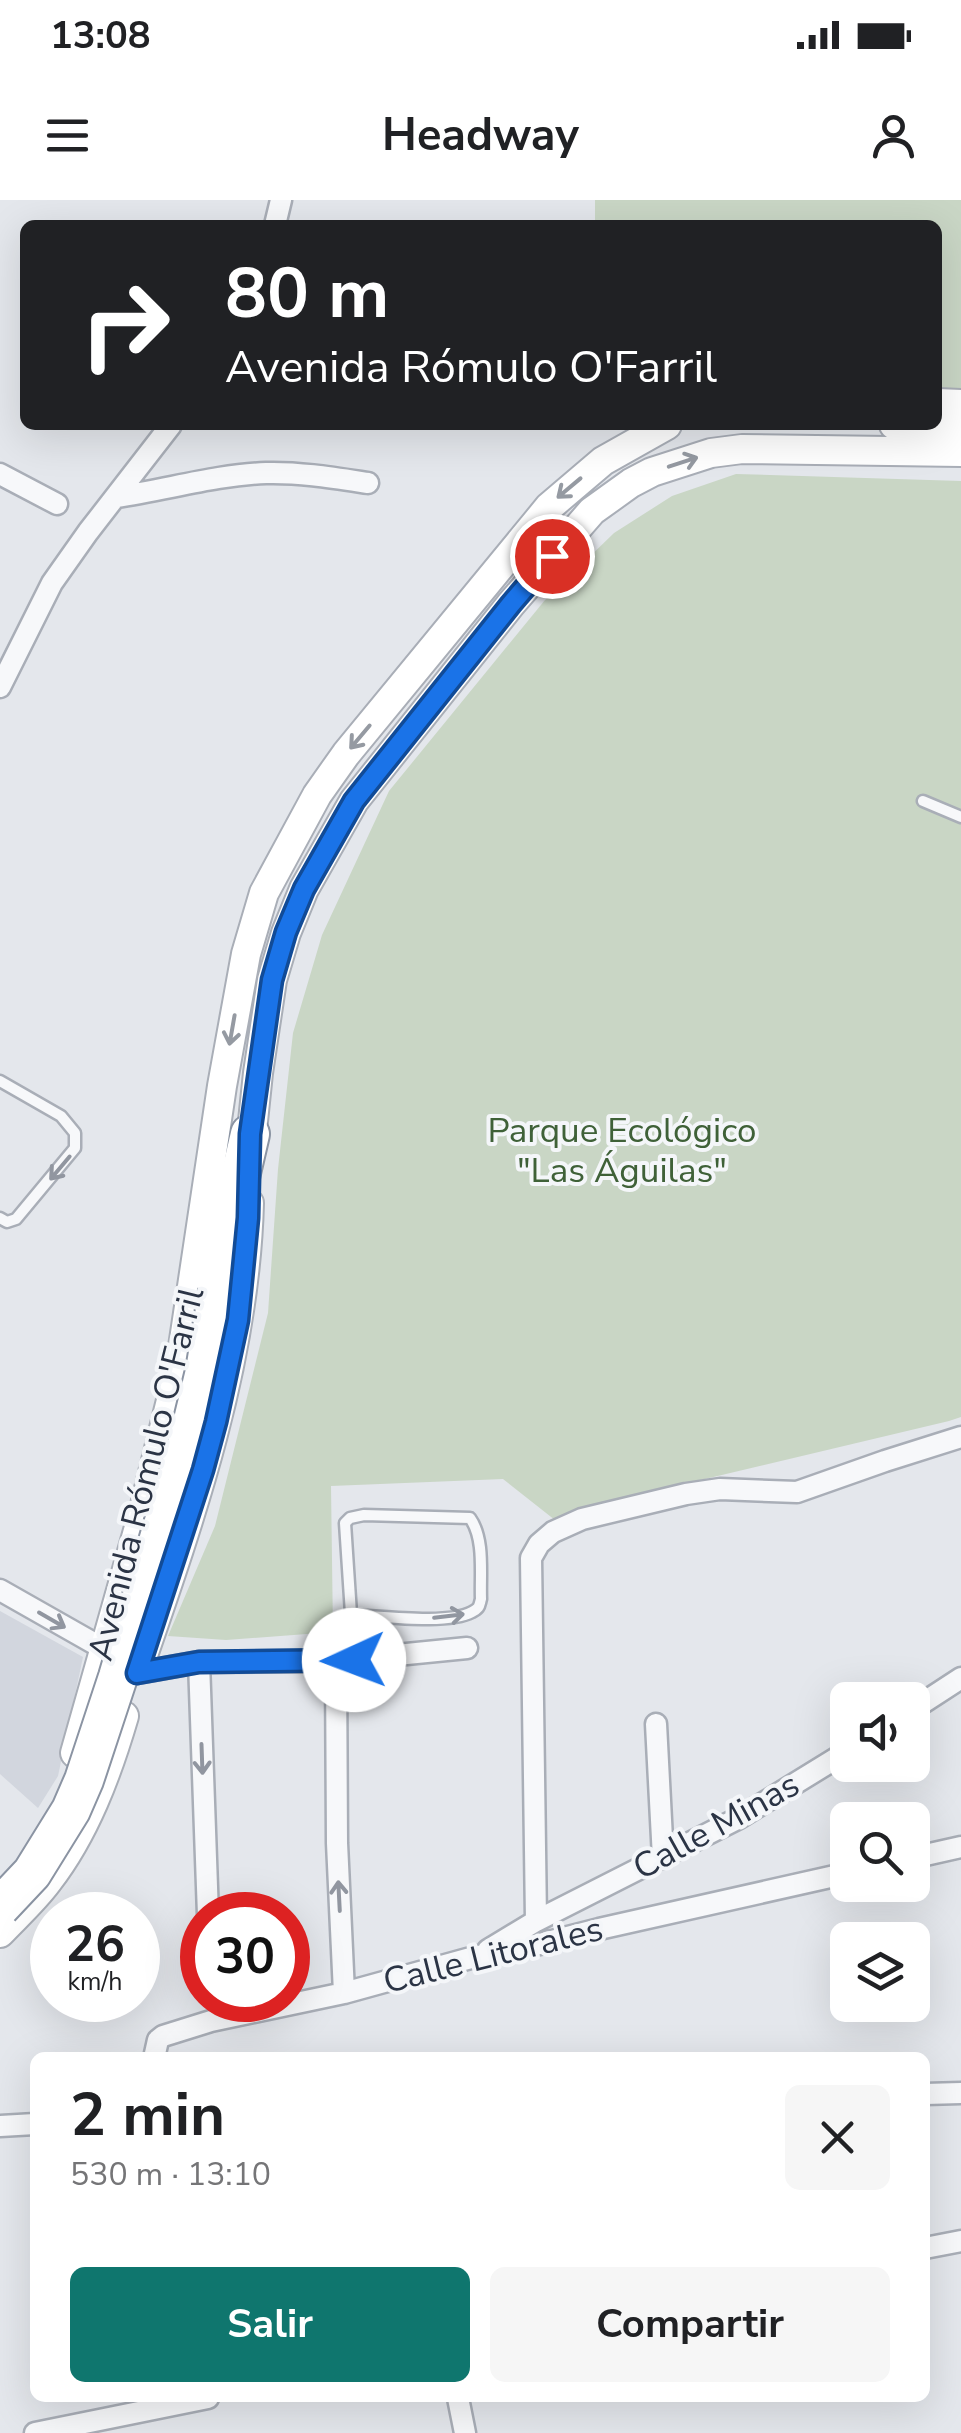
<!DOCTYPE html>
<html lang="es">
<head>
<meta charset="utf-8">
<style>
	body { margin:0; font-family:"Nunito Sans",sans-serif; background:#f6f6f6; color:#202124; height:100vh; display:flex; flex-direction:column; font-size:38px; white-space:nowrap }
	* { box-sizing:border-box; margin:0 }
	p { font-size:32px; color:#757577 }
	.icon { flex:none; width:55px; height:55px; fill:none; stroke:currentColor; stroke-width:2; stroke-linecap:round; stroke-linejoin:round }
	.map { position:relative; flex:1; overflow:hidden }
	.details { position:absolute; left:30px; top:1852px; width:900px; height:350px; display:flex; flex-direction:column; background:#fff; border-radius:15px; box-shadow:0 10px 40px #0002 }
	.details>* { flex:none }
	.banner { position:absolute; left:20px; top:20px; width:922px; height:210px; border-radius:15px; box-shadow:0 10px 40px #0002; background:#202124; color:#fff; overflow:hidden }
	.tools { position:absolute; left:830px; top:1482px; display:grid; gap:20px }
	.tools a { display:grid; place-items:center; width:100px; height:100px; border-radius:15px; background:#fff; box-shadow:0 10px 40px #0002; font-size:50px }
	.speed { position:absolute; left:30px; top:1692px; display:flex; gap:20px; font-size:50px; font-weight:700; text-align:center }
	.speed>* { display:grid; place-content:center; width:130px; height:130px; border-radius:50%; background:#fff; box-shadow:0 10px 40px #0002; line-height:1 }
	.speed small { font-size:25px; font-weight:400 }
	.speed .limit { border:15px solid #d22; background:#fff; color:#111 }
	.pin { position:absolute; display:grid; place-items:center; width:85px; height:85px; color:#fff; margin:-42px; border:5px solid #fff; border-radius:50%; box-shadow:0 2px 10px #0007 }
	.me { position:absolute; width:110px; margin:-55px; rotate:268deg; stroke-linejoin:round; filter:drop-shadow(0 0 8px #0008) }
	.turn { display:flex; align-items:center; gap:35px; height:210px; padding:0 40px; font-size:45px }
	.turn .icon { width:130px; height:130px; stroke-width:2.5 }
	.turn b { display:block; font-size:70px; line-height:85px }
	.round { display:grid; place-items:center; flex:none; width:105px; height:105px; border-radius:15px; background:#f6f6f6 }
	.overview { display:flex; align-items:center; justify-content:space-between; height:170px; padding:0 40px }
	h1 { font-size:60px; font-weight:700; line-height:75px }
	.button { display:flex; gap:20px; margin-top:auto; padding:20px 40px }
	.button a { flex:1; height:115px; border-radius:15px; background:#0f766e; color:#fff; font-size:40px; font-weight:700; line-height:115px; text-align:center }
	.button a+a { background:#f6f6f6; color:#202124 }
	.status { display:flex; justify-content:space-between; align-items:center; height:70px; padding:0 50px; background:#fff; direction:ltr }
	.status svg { height:28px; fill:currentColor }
	header { display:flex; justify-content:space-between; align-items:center; height:130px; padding:0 40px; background:#fff; font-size:45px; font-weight:700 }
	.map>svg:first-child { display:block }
	.built { fill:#d2d6de }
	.green { fill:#c9d6c5 }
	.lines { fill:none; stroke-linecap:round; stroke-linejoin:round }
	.lane-casing { stroke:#a9aeb7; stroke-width:15 }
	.street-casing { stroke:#a9aeb7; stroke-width:25 }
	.secondary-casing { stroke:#a9aeb7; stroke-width:32 }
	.highway-casing { stroke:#8b94a3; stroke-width:42 }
	.lane { stroke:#f7f8fa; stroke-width:10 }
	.street { stroke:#f7f8fa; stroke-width:20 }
	.secondary { stroke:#fff; stroke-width:28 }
	.highway { stroke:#fff; stroke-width:38 }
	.highway-bridge-casing { stroke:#8b94a3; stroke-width:42; stroke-linecap:butt }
	.highway-bridge { stroke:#fff; stroke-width:38 }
	.oneway { stroke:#959aa2 }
	.oneway2 { stroke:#9196a0 }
	.route-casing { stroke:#114b97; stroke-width:25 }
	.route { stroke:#1a73e8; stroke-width:18 }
	.labels { text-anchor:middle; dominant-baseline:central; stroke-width:8; stroke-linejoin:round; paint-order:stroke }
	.park-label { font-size:35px; fill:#3f6138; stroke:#f4f6f9 }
	.street-label { font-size:35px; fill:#2b3445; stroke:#f4f6f9 }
</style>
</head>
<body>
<div class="status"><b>13:08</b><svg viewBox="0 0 49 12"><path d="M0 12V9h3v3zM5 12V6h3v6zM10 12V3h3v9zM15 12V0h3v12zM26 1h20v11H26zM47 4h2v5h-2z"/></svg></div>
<header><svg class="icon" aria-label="menu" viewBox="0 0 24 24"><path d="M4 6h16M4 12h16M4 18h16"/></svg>Headway<svg class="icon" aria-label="person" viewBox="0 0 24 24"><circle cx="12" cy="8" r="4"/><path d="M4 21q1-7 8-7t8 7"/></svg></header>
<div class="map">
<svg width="961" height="2233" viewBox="0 0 961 2233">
	<rect width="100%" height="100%" fill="#e4e7ec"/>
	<path class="built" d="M0 1411 83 1457 58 1576 38 1608 0 1574Z"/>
	<path class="green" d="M595 0H961V196L938 195V25H595Z
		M736 274 961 281V1217L949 1221 591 1306 560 1324 503 1279 331 1286 333 1432 226 1440 168 1436 215 1326 268 1113 278 969 293 833 322 735 389 591 545 400 614 333 672 296Z"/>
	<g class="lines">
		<g class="lane-casing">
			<path id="lane" d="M923 601 961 617
				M0 881 61 916 75 933V948L16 1019 7 1022 0 1018
				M352 1415C381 1416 448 1425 472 1412 480 1408 479 1406 481 1399 480 1374 485 1339 470 1318L364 1315 350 1318 345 1323 354 1459"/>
		</g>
		<g class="street-casing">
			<path id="street" d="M275 25 281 0
				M0 274 57 304
				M116 297C166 290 215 275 266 273 299 272 335 278 368 283
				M0 487 52 383 88 332 171 225
				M0 1390 104 1449 117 1471 137 1473 199 1462 336 1461 467 1448
				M336 1461 337 1643 344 1793
				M199 1462 208 1715
				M912 1510 961 1478
				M656 1524 663 1658
				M912 1658 961 1647
				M536 1721 531 1358 539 1344 553 1332 582 1319 686 1294 720 1289 797 1292 885 1261 961 1237
				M488 1750 536 1721 739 1618 848 1551
				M154 1858 158 1840 163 1836 211 1821 344 1793 478 1756 540 1744 599 1729 848 1673
				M925 1894 961 1893
				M0 1926 35 1924
				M925 2048 961 2041
				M458 2198 465 2233
				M35 2233 208 2198"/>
		</g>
		<g class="secondary-casing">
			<path id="secondary" d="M938 203 961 204
				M894 225 961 227
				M250 950 258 873 272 780 286 733 304 689 354 601 511 404 592 311 631 283 652 272 711 253 742 249 961 252
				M141 1461C192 1314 245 1160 249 1003
				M75 1553 143 1313 181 1160 222 886 246 754 264 693 317 595 346 554 549 307 603 261 667 225
				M0 1733C16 1716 34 1700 48 1681 85 1633 107 1574 124 1516"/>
		</g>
		<g class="highway-casing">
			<path id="highway" d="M218 1091 233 1007 250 934"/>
		</g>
		<use href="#lane" class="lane"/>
		<use href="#street" class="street"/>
		<use href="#secondary" class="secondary"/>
		<use href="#highway" class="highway"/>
		<g class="highway-bridge-casing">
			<path id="highway-bridge" d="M0 1707 32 1673 71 1610 84 1580 118 1477 189 1237 205 1171 218 1091"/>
		</g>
		<use href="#highway-bridge" class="highway-bridge"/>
	</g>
	<defs><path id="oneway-shaft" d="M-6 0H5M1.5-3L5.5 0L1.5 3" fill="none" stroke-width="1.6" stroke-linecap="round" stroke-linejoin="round" transform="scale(2.5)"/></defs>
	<g class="oneway">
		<use href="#oneway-shaft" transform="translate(683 262) rotate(-18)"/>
		<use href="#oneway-shaft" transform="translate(569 288) rotate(140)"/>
		<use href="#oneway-shaft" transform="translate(360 537) rotate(130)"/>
		<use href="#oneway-shaft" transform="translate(232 830) rotate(100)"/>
	</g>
	<g class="oneway2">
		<use href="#oneway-shaft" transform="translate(60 968) rotate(130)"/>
		<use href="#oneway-shaft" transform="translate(449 1416) rotate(-7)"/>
		<use href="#oneway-shaft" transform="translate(52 1420) rotate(30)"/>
		<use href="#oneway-shaft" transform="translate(202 1559) rotate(88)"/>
		<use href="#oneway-shaft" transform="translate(339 1696) rotate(-93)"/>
	</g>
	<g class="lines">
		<g class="route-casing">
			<path id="route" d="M354 1460 199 1462 137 1473 203 1270 216 1222 238 1120 248 1018 250 934 272 780 286 732 304 689 354 601 511 404 552 356"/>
		</g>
		<use href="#route" class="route"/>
	</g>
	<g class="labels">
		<g class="park-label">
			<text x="622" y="930">Parque Ecológico<tspan x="622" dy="40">"Las Águilas"</tspan></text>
		</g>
		<g class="street-label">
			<text transform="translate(146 1274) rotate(-76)">Avenida Rómulo O'Farril</text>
			<text transform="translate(716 1626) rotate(-29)">Calle Minas</text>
			<text transform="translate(493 1755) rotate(-14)">Calle Litorales</text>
		</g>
	</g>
</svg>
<div class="tools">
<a><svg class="icon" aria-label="sound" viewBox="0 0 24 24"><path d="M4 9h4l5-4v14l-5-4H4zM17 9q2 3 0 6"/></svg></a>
<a><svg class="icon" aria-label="search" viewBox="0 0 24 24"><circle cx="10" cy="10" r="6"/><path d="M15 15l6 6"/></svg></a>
<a><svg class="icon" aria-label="layers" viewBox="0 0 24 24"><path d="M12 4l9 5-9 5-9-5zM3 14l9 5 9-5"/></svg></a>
</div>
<div class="speed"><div>26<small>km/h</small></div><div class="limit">30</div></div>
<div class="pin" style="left:552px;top:356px;background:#d93025"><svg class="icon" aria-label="arrive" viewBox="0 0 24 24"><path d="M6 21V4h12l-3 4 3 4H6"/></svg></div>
<svg class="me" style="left:354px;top:1460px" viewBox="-20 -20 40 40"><circle r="19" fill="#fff"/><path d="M0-13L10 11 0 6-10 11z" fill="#1a73e8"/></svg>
<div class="banner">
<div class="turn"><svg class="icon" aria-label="right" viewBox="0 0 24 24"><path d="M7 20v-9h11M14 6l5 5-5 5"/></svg><div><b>80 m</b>Avenida Rómulo O'Farril</div></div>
</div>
<section class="details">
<div class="overview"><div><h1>2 min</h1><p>530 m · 13:10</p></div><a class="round"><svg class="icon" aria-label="close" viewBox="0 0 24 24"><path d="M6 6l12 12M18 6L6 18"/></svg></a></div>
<div class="button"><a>Salir</a><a>Compartir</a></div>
</section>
</div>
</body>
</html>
